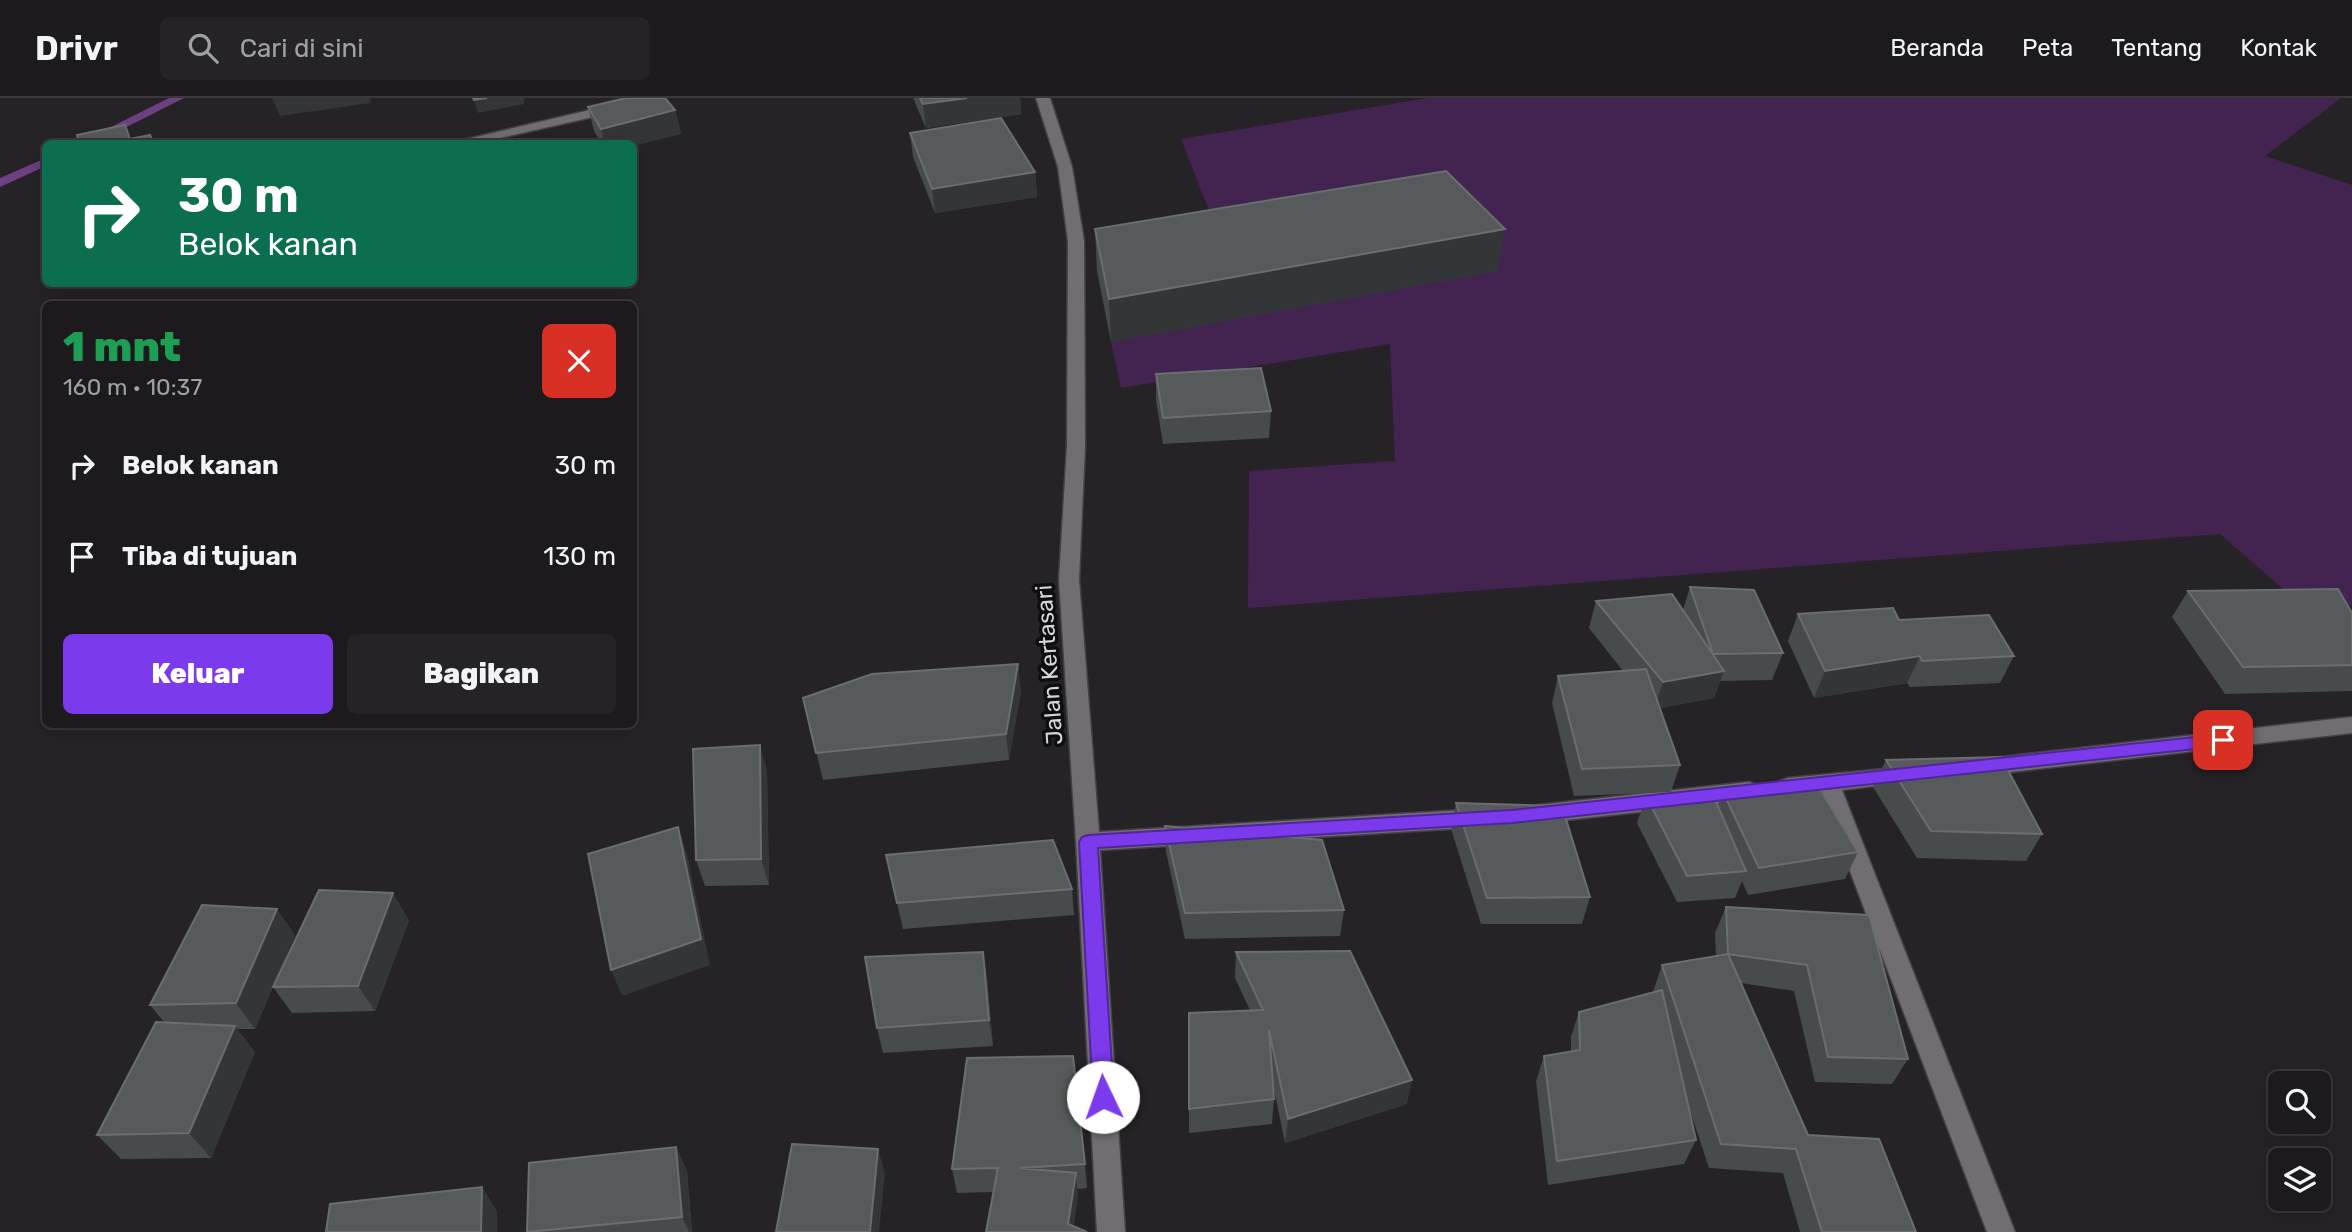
<!DOCTYPE html>
<html lang="id">
<head>
<meta charset="utf-8">
<style>
	body { margin:0; font-family:Rubik,sans-serif; background:#252326; color:#f1f3f6; height:100vh; display:flex; flex-direction:column; font-size:26px; white-space:nowrap }
	* { box-sizing:border-box; margin:0 }
	p { font-size:23px; color:#a0a1a4 }
	.icon { flex:none; width:38px; height:38px; fill:none; stroke:currentColor; stroke-width:2; stroke-linecap:round; stroke-linejoin:round }
	.map { position:relative; flex:1; overflow:hidden }
	.details { position:absolute; left:42px; top:203px; width:595px; height:427px; display:flex; flex-direction:column; background:#1c1a1d; border-radius:10px; box-shadow:0 4px 18px #0003,0 0 0 2px #3a383b }
	.details>* { flex:none }
	.hud { position:absolute; left:42px; top:42px; width:595px; height:147px; border-radius:10px; box-shadow:0 4px 18px #0003,0 0 0 2px #3a383b; background:#0b6e4f; color:#fff; overflow:hidden }
	.tools { position:absolute; left:2268px; top:973px; display:grid; gap:14px }
	.tools a { display:grid; place-items:center; width:63px; height:63px; border-radius:10px; background:#1c1a1d; box-shadow:0 4px 18px #0003,0 0 0 2px #3a383b; font-size:35px }
	.pin { position:absolute; display:grid; place-items:center; width:60px; height:60px; color:#fff; margin:-30px; border-radius:14px; box-shadow:0 4px 10px #0006 }
	.me { position:absolute; width:77px; margin:-38px; rotate:357deg; stroke-linejoin:round; filter:drop-shadow(0 0 5px #0008) }
	.turn { display:flex; align-items:center; gap:24px; height:147px; padding:0 21px; font-size:32px }
	.turn .icon { width:91px; height:91px; stroke-width:2.5 }
	.turn b { display:block; font-size:49px; line-height:60px }
	.round { display:grid; place-items:center; flex:none; width:74px; height:74px; border-radius:10px; background:#252326 }
	.head { display:flex; align-items:center; justify-content:space-between; height:119px; padding:0 21px }
	h1 { font-size:42px; font-weight:800; line-height:52px; color:#1e9e55 }
	.cta { display:flex; gap:14px; margin-top:auto; padding:14px 21px }
	.cta a { flex:1; height:80px; border-radius:10px; background:#7c3aed; color:#fff; font-size:28px; font-weight:800; line-height:80px; text-align:center }
	.cta a+a { background:#252326; color:#f1f3f6 }
	ul { padding:0; list-style:none }
	li { display:flex; align-items:center; gap:21px; height:91px; padding:0 21px }
	li div { flex:1 }
	li b { display:block; font-size:26px }
	li em { font-style:normal }
	header { display:flex; align-items:center; gap:42px; box-sizing:border-box; height:98px; padding:0 35px; background:#1c1a1d; border-bottom:2px solid #3a383b }
	header strong { font-size:33px }
	nav { display:flex; gap:38px; margin-inline-start:auto; font-size:24px }
	.search { width:490px; height:63px; background:#252326; display:flex; align-items:center; gap:18px; box-sizing:border-box; padding:0 24px; border-radius:10px; color:#a0a1a4; font-size:26px }
	.map>svg:first-child { display:block }
	.green { fill:#432451 }
	.lines { fill:none; stroke-linecap:round; stroke-linejoin:round }
	.stream { fill:#6c4081; fill-rule:evenodd }
	.minor-casing { stroke:#434144; stroke-width:3 }
	.minor { fill:#706e72; fill-rule:evenodd }
	.wall { fill:#474b4b }
	.shaded-wall { fill:#333536 }
	.building { fill:#565a5a; stroke:#6a6e6e; stroke-width:2 }
	.route { fill:#7c3aed; stroke:#51269a; stroke-width:2 }
	.labels { text-anchor:middle; dominant-baseline:central; stroke-width:7; stroke-linejoin:round; paint-order:stroke }
	.street-label { font-size:23px; fill:#d7d6d8; stroke:#0e0d0f }
</style>
</head>
<body>
<header>
<strong>Drivr</strong>
<div class="search"><svg class="icon" aria-label="search" viewBox="0 0 24 24"><circle cx="10" cy="10" r="6"/><path d="M15 15l6 6"/></svg>Cari di sini</div>
<nav><a>Beranda</a><a>Peta</a><a>Tentang</a><a>Kontak</a></nav>
</header>
<div class="map">
<svg width="2352" height="1134" viewBox="0 0 2352 1134">
	<rect width="100%" height="100%" fill="#262327"/>
	<path class="green" d="M1428 0H2341L2265 58 2352 87V507L2305 510 2220 436 1248 510 1249 373 1395 363 1390 246 1121 290 1111 244 1498 173 1224 151 1181 41Z"/>
	<g class="lines">
		<path class="stream" d="M169 0H184L93 46H77Z
			M46 60V68L0 89V80Z"/>
		<g class="minor-casing">
			<path id="minor" d="M641 0H666L659 4 474 46H446Z
				M1036 0H1050L1072 69 1084 143 1085 348 1079 482 1099 734 1481 711 1489 714 1493 720 1489 726 1481 729 1100 752 1125 1134H1097L1076 744 1059 482 1067 348 1068 143 1058 69Z
				M2352 619V635L1976 678 1968 676 1965 670 1968 664 1976 662Z
				M1906 669 1914 671 1917 677 1914 683 1842 692 2015 1134H1987L1820 694 1788 698 1780 695 1777 689 1780 683 1788 680Z
				M1749 684 1757 687 1760 693 1757 699 1749 702 1538 725 1530 722 1527 716 1530 710 1538 707Z"/>
		</g>
		<use href="#minor" class="minor"/>
	</g>
	<path class="wall" d="M913 0H1020L1021 16 926 30Z
		M588 9 675 12 681 36 634 46H602L594 33Z
		M910 35 1035 74 1037 99 935 115 913 59Z
		M1095 131 1498 173 1111 244 1097 173Z
		M1156 276 1271 313 1269 340 1163 346 1156 302Z
		M1690 489 1783 555 1772 582 1720 583 1714 600 1660 610 1680 667 1671 694 1574 698 1552 605 1558 578 1623 573 1589 530 1596 503 1683 512Z
		M2188 493 2352 515V593L2225 596 2172 519Z
		M1798 516 1899 522 2014 558 2000 585 1910 589 1907 585 1814 600 1788 543Z
		M1021 593 1009 662 823 682 803 600Z
		M760 647 767 674 769 787 705 788 696 762Z
		M1886 662 2042 736 2026 763 1917 760 1873 689Z
		M1723 694 1858 754 1845 781 1748 797 1742 783 1735 800 1677 804 1637 725 1646 698 1718 707Z
		M1456 705 1590 799 1582 826H1481L1451 731Z
		M1165 728 1344 812 1340 838 1185 841 1166 754Z
		M886 757 1072 791 1074 817 903 831Z
		M1726 809 1869 817 1908 961 1892 986 1815 984 1794 893 1741 885 1808 1037 1916 1134H1800L1783 1075 1709 1070 1686 1000 1696 1042 1684 1066 1548 1087 1536 983 1544 958 1571 953V939L1579 914 1653 894 1662 867 1716 858 1715 835Z
		M409 822 375 913 292 915 273 889Z
		M295 837 255 931H237L255 954 211 1060 121 1061 97 1037 164 924 150 907Z
		M983 854 987 880 993 948 883 955 877 930Z
		M1236 854 1407 1006 1285 1045 1272 982 1274 1001 1272 1026 1189 1035V915L1250 912 1235 880Z
		M676 1049 687 1073 692 1134H527Z
		M1085 1066 1087 1090 1077 1091 1078 1099 993 1094 957 1095 952 1071Z"/>
	<path class="shaded-wall" d="M272 0H370L371 5 280 18Z
		M487 0H524V6L478 15 474 2Z
		M967 0H1020L1021 16 926 30 923 6Z
		M675 12 681 36 634 48V46H605L601 31Z
		M1035 74 1037 99 935 115 932 91Z
		M1505 131 1498 173 1111 244 1109 201Z
		M1920 558 1907 585 1814 600 1825 573Z
		M1018 566 1021 593 1009 662 1006 636Z
		M1724 573 1714 600 1654 611 1663 584Z
		M760 647 767 674 769 787 761 761Z
		M678 729 687 756 710 867 622 898 611 872Z
		M393 795 409 822 375 913 358 888Z
		M277 811 295 837 255 931 236 905Z
		M983 854 987 880 993 948 989 922Z
		M235 928 255 954 211 1060 189 1035Z
		M1412 982 1407 1006 1285 1045 1288 1021Z
		M676 1049 687 1073 692 1134H689L682 1119Z
		M878 1051 885 1075 879 1134H870Z
		M1076 1075 1078 1099 1073 1134 1068 1126Z
		M482 1089 497 1113V1134H481Z"/>
	<path class="building" d="M473 0H487L474 2Z
		M626 0H665L675 12 601 31 588 9Z
		M920 0H967L923 6Z
		M1001 20 1035 74 932 91 910 35Z
		M125 27 130 41 150 37 154 46H79L77 37Z
		M1446 73 1505 131 1109 201 1095 131Z
		M1261 270 1271 313 1163 320 1156 276Z
		M1690 489 1754 492 1783 555 1713 556Z
		M2338 491 2352 515V567L2243 569 2188 493Z
		M1672 496 1724 573 1663 584 1596 503Z
		M1893 510 1899 522 1989 517 2014 558 1922 563 1920 558 1825 573 1798 516Z
		M1018 566 1006 636 816 655 803 600 872 576Z
		M1646 571 1680 667 1582 671 1558 578Z
		M760 647 761 761 696 762 693 651Z
		M2001 659 2042 736 1931 733 1886 662Z
		M1814 681 1858 754 1759 770 1723 694Z
		M1646 698 1714 699 1746 773 1687 778Z
		M1456 705 1562 708 1590 799 1487 800Z
		M1165 728 1322 742 1344 812 1185 815Z
		M678 729 701 841 611 872 588 756Z
		M1053 742 1072 791 897 805 886 757Z
		M319 792 393 795 358 888 273 889Z
		M202 807 277 811 236 905 150 907Z
		M1726 809 1869 817 1908 961 1828 959 1807 867 1728 856Z
		M1350 853 1412 982 1288 1021 1269 932 1274 1001 1189 1011V915L1263 912 1236 854Z
		M983 854 989 922 877 930 865 859Z
		M1728 856 1808 1037 1879 1041 1916 1134H1822L1796 1051 1721 1046 1662 867Z
		M1662 892 1696 1042 1557 1063 1544 958 1580 952 1579 914Z
		M156 924 235 928 189 1035 97 1037Z
		M1073 958 1085 1066 1019 1070 1076 1075 1068 1126 1087 1134H986L998 1070 952 1071 967 960Z
		M792 1046 878 1051 870 1134H776Z
		M676 1049 682 1119 527 1134 529 1065Z
		M482 1089 481 1134H326L330 1106Z"/>
	<path class="route" d="M2223 636 2232 642 2223 648 1512 725 1098 750 1114 999 1111 1005 1103 1008 1096 1005 1093 999 1079 744 1082 739 1088 737 1512 712Z"/>
	<g class="labels">
		<g class="street-label">
			<text transform="translate(1049 567) rotate(-94)">Jalan Kertasari</text>
		</g>
	</g>
</svg>
<div class="tools">
<a><svg class="icon" aria-label="search" viewBox="0 0 24 24"><circle cx="10" cy="10" r="6"/><path d="M15 15l6 6"/></svg></a>
<a><svg class="icon" aria-label="layers" viewBox="0 0 24 24"><path d="M12 4l9 5-9 5-9-5zM3 14l9 5 9-5"/></svg></a>
</div>
<div class="pin" style="left:2223px;top:642px;background:#d93025"><svg class="icon" aria-label="arrive" viewBox="0 0 24 24"><path d="M6 21V4h12l-3 4 3 4H6"/></svg></div>
<svg class="me" style="left:1103px;top:999px" viewBox="-20 -20 40 40"><circle r="19" fill="#fff"/><path d="M0-13L10 11 0 6-10 11z" fill="#7c3aed"/></svg>
<div class="hud">
<div class="turn"><svg class="icon" aria-label="right" viewBox="0 0 24 24"><path d="M7 20v-9h11M14 6l5 5-5 5"/></svg><div><b>30 m</b>Belok kanan</div></div>
</div>
<section class="details">
<div class="head"><div><h1>1 mnt</h1><p>160 m · 10:37</p></div><a class="round" style="background:#d93025;color:#fff"><svg class="icon" aria-label="close" viewBox="0 0 24 24"><path d="M6 6l12 12M18 6L6 18"/></svg></a></div>
<ul>
<li><svg class="icon" aria-label="right" viewBox="0 0 24 24"><path d="M7 20v-9h11M14 6l5 5-5 5"/></svg><div><b>Belok kanan</b></div><em>30 m</em></li>
<li><svg class="icon" aria-label="arrive" viewBox="0 0 24 24"><path d="M6 21V4h12l-3 4 3 4H6"/></svg><div><b>Tiba di tujuan</b></div><em>130 m</em></li>
</ul>
<div class="cta"><a>Keluar</a><a>Bagikan</a></div>
</section>
</div>
</body>
</html>
